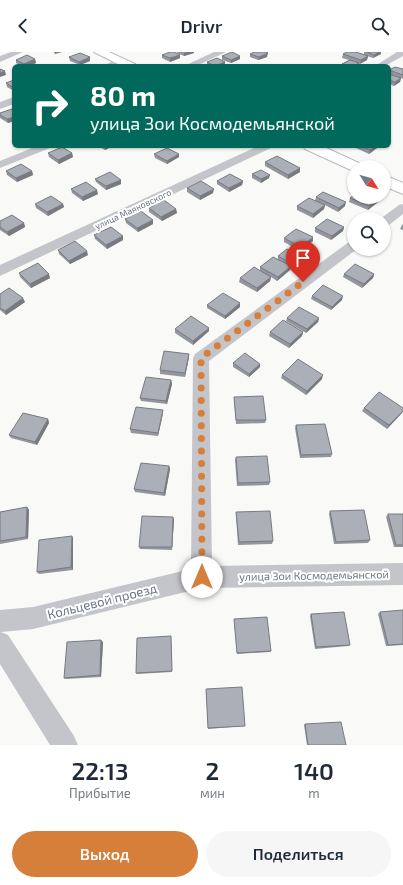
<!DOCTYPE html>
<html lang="ru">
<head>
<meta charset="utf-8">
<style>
	body { margin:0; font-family:"Exo 2",sans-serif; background:#f6f6f7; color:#1f2937; height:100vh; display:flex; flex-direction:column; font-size:15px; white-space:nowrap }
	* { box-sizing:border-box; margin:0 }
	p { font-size:13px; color:#747a83 }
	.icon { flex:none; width:22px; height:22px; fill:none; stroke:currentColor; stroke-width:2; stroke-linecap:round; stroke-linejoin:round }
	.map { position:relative; height:693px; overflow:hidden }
	.drawer { display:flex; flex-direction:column; background:#fff; flex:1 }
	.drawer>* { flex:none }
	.banner { position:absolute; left:12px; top:12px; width:379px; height:84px; border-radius:6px; box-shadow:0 1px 3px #0004; background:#00695c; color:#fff; overflow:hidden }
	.needle { width:26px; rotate:127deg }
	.tools { position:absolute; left:347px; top:108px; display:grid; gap:8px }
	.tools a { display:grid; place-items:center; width:44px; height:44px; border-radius:50%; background:#fff; box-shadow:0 1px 3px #0004; font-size:20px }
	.pin { position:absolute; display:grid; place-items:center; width:34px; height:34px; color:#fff; margin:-41px -17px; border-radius:50% 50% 50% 0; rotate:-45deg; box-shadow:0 0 4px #0007 }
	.pin .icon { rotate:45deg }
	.me { position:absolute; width:44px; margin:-22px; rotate:0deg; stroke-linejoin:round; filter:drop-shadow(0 0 3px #0008) }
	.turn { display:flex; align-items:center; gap:14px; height:84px; padding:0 12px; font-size:18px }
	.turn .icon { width:52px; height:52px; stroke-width:2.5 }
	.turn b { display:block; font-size:28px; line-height:34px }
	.eta { display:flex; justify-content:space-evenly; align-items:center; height:68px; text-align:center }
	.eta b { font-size:24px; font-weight:600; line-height:28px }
	.primary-button { display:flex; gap:8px; margin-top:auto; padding:8px 12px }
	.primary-button a { flex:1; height:46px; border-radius:24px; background:#d57f3b; color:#fff; font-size:16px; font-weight:600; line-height:46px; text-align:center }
	.primary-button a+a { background:#f6f6f7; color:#1f2937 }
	header { display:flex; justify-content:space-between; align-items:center; height:52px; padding:0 12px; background:#fff; font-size:18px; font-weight:600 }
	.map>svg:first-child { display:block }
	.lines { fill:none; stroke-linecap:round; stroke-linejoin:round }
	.secondary-casing { stroke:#b6b9bf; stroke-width:2 }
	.street { fill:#c3c5ca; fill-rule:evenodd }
	.secondary { fill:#fff; fill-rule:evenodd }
	.wall { fill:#93969d }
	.shaded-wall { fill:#787a80 }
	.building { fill:#abafb7; stroke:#787a80 }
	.route { stroke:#d57f3b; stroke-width:7; stroke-dasharray:0 12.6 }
	.labels { text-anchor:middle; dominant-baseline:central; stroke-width:4; stroke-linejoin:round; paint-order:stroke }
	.far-street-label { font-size:9px; fill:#6b7486; stroke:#fff }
	.street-label { font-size:11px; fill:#6b7486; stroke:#fff }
	.near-street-label { font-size:13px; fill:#6b7486; stroke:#fff }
</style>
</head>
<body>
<header><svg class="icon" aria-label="back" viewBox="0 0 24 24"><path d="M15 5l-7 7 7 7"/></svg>Drivr<svg class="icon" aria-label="search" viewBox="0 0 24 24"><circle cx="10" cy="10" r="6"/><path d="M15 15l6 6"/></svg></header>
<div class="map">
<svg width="403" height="693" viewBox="0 0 403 693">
	<rect width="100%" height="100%" fill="#f9f9f7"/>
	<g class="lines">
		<g class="secondary-casing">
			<path id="secondary" d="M94 0H109L135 12 137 14H122Z
				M303 94H322L361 112 363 115H354V119L351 118 305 97Z
				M384 123 403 131V142L384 134Z"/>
		</g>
		<path class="street" d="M11 0H23L0 10V4Z
			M214 0H226L196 14H184Z
			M397 0H403V4L385 14H375Z
			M120 6 124 9C119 15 110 14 103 14Z
			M14 45V52L0 57V50Z
			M37 94H51L50 96 0 116V109Z
			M258 94H272L271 96 0 224V213Z
			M403 152V162L389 173 384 174V167H380L399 153Z
			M354 189V197H357L209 309 212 514 403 511V533L202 536 33 577 1 580 8 583 74 684 78 693H50L0 612V558L33 555 191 517 193 306 195 302 349 190Z"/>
		<use href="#secondary" class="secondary"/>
	</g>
	<path class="wall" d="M177 0H194V1L184 4 177 1Z
		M364 0H381V2L373 6 364 3Z
		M250 2 267 5 258 8 250 5Z
		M343 2 368 4 367 8 359 12V14H341L342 12 349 8 342 6Z
		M162 3 180 6 170 10 162 6Z
		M222 4H240V7L231 11 222 8Z
		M69 5H90V9L80 13 70 9Z
		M35 7 36 11 28 14H22L16 11V8Z
		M207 10H225V13L223 14H207Z
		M403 17V27L401 26 400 30 394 34 389 32V18Z
		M14 28V39L7 35 6 31Z
		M14 58V69L8 71 0 66V61Z
		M98 94H113L105 98Z
		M356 94H378L377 96 369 102 356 96Z
		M48 101H72L73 105 59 112 49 105Z
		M154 102H179V105L167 112 155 106Z
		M265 110 300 120 288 127 265 114Z
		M6 119H32L33 123 17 130 7 123Z
		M252 122 269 126 261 131 252 126Z
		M95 127 121 128V132L106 138 96 130Z
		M217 129H243L242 133 229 140 217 132Z
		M187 136 213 141 200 148 187 140Z
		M71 137 98 142 83 149 72 141Z
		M316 145 345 154 338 160 325 153 324 157 313 166 297 158V154L315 149Z
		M350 146H379L378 150 368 158 349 150Z
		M35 152H63L64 155 48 164 36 156Z
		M149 156 176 157 177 161 162 169 149 160Z
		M125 167 153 168V172L138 180 126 171Z
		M0 169 24 171 25 175 9 184 0 178Z
		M403 172V178L400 177 402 173Z
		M344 175 343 179 331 188 315 180V176Z
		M94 183 123 184V188L107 197 95 187Z
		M284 186 313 189 300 199 284 190Z
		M58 198 88 203 70 212 59 202Z
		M278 204 305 206 304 210 295 218 291 215 290 218 277 229 271 225 270 229 257 240 239 230 240 226 260 219V215L278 207Z
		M19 221 50 226 31 236 20 225Z
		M344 222H374L373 226 362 236 343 225Z
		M0 242 25 250 6 263 0 258Z
		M312 244 342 248 331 258 311 247Z
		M240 251V255L225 267 207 256V253Z
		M287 266H319L318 270 306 281 286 269Z
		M175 277 209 279 193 293 175 281Z
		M270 280H303L302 284 289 296 269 284Z
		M189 302V305L185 325 160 322V318Z
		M233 311 260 315 249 325 233 315Z
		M282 323 322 327 306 343 281 326Z
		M171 328 172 332 167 352 141 349 140 346Z
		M234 345 266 368 265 371 236 372 234 348Z
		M364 356H403V359L387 377 362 359Z
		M163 358V361L158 384 131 381 130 377Z
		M48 367 49 371 37 393 11 386 9 383Z
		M296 373 332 402 331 405 300 406 295 376Z
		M236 405 270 430 269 433 237 434 235 408Z
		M169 414 170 417 165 444 135 440 134 437Z
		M27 455 29 458 28 487 0 492V460Z
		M330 459 370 488 368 491 334 492 329 462Z
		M236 460 273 489 272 492 238 493 236 463Z
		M388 462H403V495H394L386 465Z
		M174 467 172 498 140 497 139 495Z
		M73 486V518L39 522 37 520Z
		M403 558V593L386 594 378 562 380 560Z
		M311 562 350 593 348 594 315 597 310 564Z
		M234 567 271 599 270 600 237 602 234 569Z
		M171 584 172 620 137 622 136 621Z
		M103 590 101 625 66 627 64 626Z
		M206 637 245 674H244L208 677Z
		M305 672 346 693H307L304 673Z"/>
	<path class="shaded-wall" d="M54 0H62L55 2Z
		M187 0H194V1L184 4V1Z
		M379 0H381V2L373 6 374 3Z
		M268 1 267 5 258 8 259 5Z
		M180 3V6L170 10V6Z
		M240 4V7L231 11V8Z
		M368 4 367 8 360 12 361 8Z
		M90 5V9L80 13 79 10Z
		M35 7 36 11 28 14H24V12Z
		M225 10V13L223 14H215Z
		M5 19 6 23 0 25V21Z
		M401 26 400 30 394 34 395 30Z
		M14 65V69L8 71 7 67Z
		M104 94H113L105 98Z
		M376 94H378L377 96 369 102 370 98Z
		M72 101 73 105 59 112 58 108Z
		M179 102V105L167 112V109Z
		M300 116V120L288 127V123Z
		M32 119 33 123 17 130 16 126Z
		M270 123 269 126 261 131V127Z
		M121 128V132L106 138V134Z
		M243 129 242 133 229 140V136Z
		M214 137 213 141 200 148V144Z
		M97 138 98 142 83 149 82 145Z
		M379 146 378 150 368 158 369 154Z
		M346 150 345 154 338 160 339 156Z
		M63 152 64 155 48 164 47 160Z
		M325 153 324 157 313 166V162Z
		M176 157 177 161 162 169 161 165Z
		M153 168V172L138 180 137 176Z
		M24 171 25 175 9 184 7 180Z
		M344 175 343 179 331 188 332 184Z
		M123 184V188L107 197 106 193Z
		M313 185V189L300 199 301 195Z
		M87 199 88 203 70 212 69 209Z
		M305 206 304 210 295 218 296 214Z
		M291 214 290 218 277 229 278 225Z
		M49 222 50 226 31 236 30 232Z
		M374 222 373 226 362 236 364 232Z
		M271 225 270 229 257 240V236Z
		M343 244 342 248 331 258 332 255Z
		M23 246 25 250 6 263 5 259Z
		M240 251V255L225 267V264Z
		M319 266 318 270 306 281 307 277Z
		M209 276V279L193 293V289Z
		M303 280 302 284 289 296 290 292Z
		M189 302V305L185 325V321Z
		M260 312V315L249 325V322Z
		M323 323 322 327 306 343 307 339Z
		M171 328 172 332 167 352 166 349Z
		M163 358V361L158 384V381Z
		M403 359 402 361 387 377 389 373Z
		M48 367 49 371 37 393 35 390Z
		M169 414 170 417 165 444 164 441Z
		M27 455 29 458 28 487 26 485Z
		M173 465 174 467 172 498V495Z
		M72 484 73 486V518L71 515Z
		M101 588 103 590 101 625 100 623Z"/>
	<path class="building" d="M170 0H174L180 3 170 6 162 3Z
		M232 0 240 4 231 8 222 4Z
		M254 0H265L268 1 259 5 250 2Z
		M347 0H356L368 4 361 8 343 2Z
		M367 0H379L374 3Z
		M80 1 90 5 79 10 69 5Z
		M27 3 35 7 24 12 16 8Z
		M217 6 225 10 215 14 207 10Z
		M350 8 359 11 354 14H348L342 12Z
		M395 15 403 17V23L389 18Z
		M0 17 5 19 0 21Z
		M389 22 401 26 395 30 389 28Z
		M14 28V36L6 31Z
		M12 57 14 58V65L7 67 0 63V61Z
		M362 94H376L370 98Z
		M62 95 72 101 58 108 48 101Z
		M167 96 179 102 167 109 154 102Z
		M277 104 300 116 288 123 265 110Z
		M21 112 32 119 16 126 6 119Z
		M261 118 270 123 261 127 252 122Z
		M110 120 121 128 106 134 95 127Z
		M230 122 243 129 229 136 217 129Z
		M201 129 214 137 200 144 187 136Z
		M86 130 97 138 82 145 71 137Z
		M323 140 346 150 339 156 316 145Z
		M354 143V145H377L379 146 369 154 350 146Z
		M51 144 63 152 47 160 35 152Z
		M309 146 325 153 313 162 297 154Z
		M164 148 176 157 161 165 149 156Z
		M141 159 153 168 137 176 125 167Z
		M12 163 24 171 7 180 0 175V169Z
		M327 167 344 175 332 184 315 176Z
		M111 175 123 184 106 193 94 183Z
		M296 177 313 185 301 195 284 186Z
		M75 189 87 199 69 209 58 198Z
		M287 197 305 206 296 214 278 204Z
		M273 205 291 214 278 225 260 215Z
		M38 211 49 222 30 232 19 221Z
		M355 212 374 222 364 232 344 222Z
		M254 215 271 225 257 236 240 226Z
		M323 233 343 244 332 255 312 244Z
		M9 236 23 246 5 259 0 256V242Z
		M223 241 240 251 225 264 207 253Z
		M299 255 319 266 307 277 287 266Z
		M191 264 209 276 193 289 175 277Z
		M283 268 303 280 290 292 270 280Z
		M164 299 189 302 185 321 160 318Z
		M245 301 260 312 249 322 233 311Z
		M298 307 323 323 307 339 282 323Z
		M146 325 171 328 166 349 140 346Z
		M379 340 403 356V359L389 373 364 356Z
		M263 344 266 368H236L234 345Z
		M136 355 163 358 158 381 130 377Z
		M23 361 48 367 35 390 9 383Z
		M325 372 332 402 301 403 296 373Z
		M267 404 270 430 238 431 236 405Z
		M141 411 169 414 164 441 134 437Z
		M27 455 26 485 0 489V460Z
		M364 458 370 488 336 490 330 459Z
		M270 459 273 489 239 490 236 460Z
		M388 462H403V493H396Z
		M142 464 173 465 172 495H139Z
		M72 484 71 515 37 520 39 488Z
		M403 558V592L388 593 380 560Z
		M344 560 350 593 316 595 311 562Z
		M267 565 271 599 237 601 234 567Z
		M171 584 172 619 136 621 137 586Z
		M101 588 100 623 64 626 67 590Z
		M242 635 245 674 208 676 206 637Z
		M341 670 346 693H308L305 672Z"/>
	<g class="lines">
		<path class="route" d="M202 525 201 306 303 230"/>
	</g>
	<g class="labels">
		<g class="far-street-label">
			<text transform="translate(133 157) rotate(-25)">улица Маяковского</text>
		</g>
		<g class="street-label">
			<text transform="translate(314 523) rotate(-1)">улица Зои Космодемьянской</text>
		</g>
		<g class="near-street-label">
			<text transform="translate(102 549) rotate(-14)">Кольцевой проезд</text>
		</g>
	</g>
</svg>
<div class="tools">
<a><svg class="needle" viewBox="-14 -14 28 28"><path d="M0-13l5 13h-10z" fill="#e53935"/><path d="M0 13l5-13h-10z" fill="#747a83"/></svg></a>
<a><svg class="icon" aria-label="search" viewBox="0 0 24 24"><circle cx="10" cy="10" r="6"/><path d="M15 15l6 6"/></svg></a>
</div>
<div class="pin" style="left:303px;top:230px;background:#d93025"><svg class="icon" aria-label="arrive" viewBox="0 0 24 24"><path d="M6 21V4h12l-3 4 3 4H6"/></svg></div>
<svg class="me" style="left:202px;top:525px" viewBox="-20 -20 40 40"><circle r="19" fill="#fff"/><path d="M0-13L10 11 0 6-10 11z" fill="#d57f3b"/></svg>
<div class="banner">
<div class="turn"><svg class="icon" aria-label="right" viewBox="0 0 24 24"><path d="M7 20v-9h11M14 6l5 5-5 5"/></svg><div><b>80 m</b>улица Зои Космодемьянской</div></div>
</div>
</div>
<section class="drawer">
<div class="eta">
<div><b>22:13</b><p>Прибытие</p></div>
<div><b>2</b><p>мин</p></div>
<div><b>140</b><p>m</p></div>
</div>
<div class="primary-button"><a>Выход</a><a>Поделиться</a></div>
</section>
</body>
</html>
